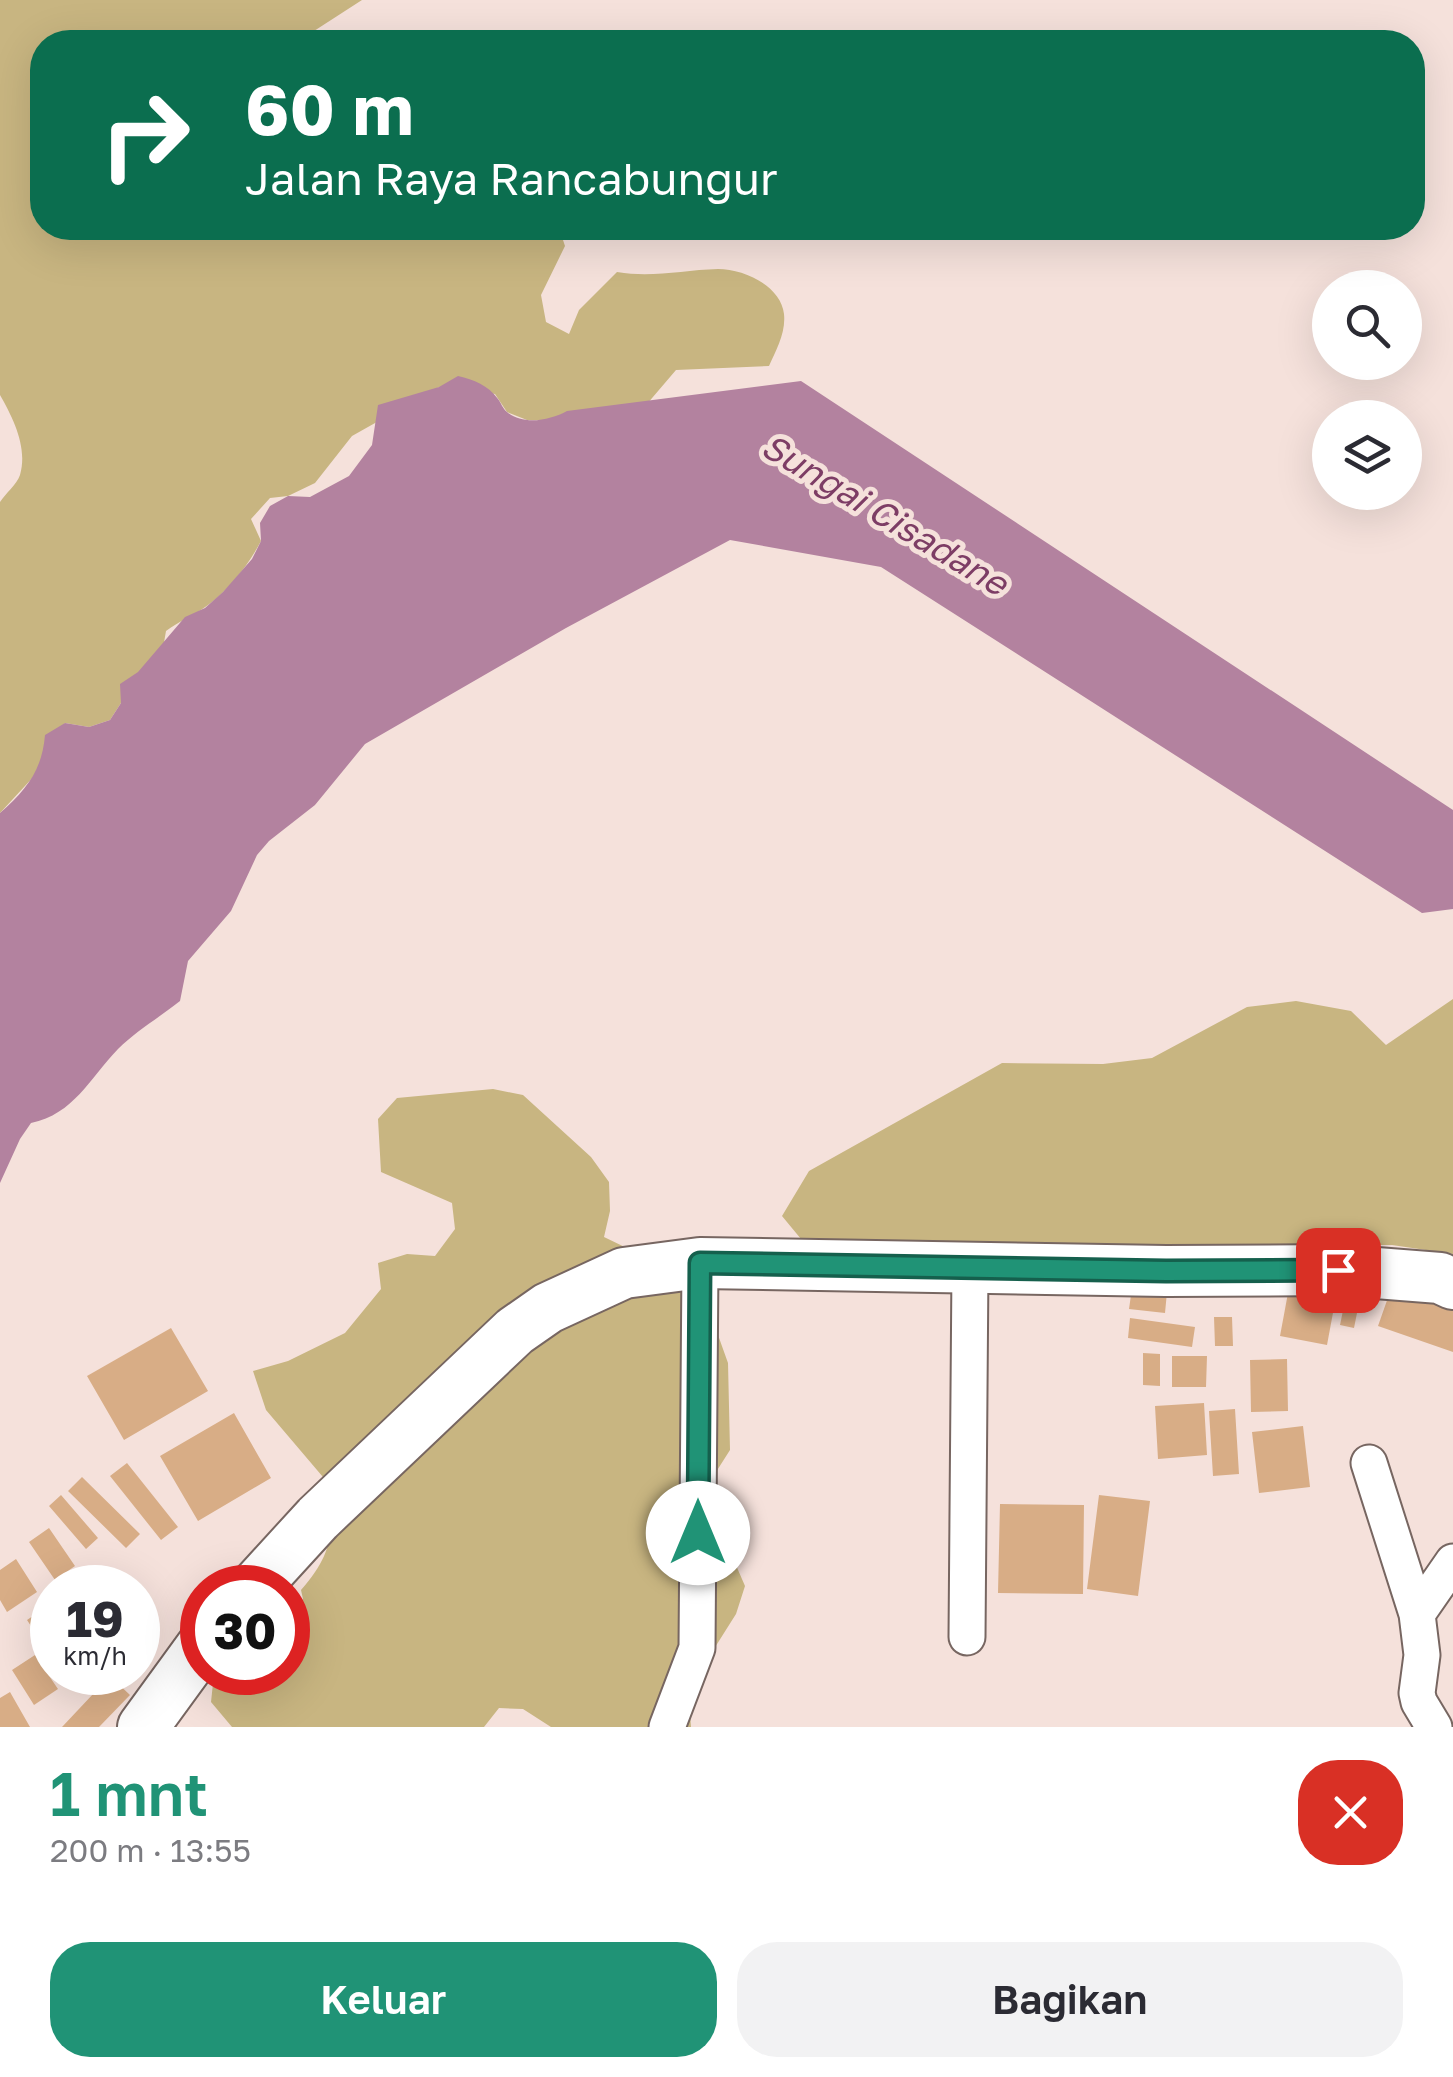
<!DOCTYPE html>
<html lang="id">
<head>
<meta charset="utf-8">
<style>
	body { margin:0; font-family:"Golos Text",sans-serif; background:#f2f2f3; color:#2b2b33; height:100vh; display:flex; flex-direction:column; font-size:38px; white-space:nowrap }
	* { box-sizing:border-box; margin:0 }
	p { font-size:32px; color:#7c7c81 }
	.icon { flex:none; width:55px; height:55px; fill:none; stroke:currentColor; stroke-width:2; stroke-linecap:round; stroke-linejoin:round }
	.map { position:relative; height:1727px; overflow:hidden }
	.panel { display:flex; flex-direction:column; background:#fff; flex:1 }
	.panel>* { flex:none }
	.guide { position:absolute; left:30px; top:30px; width:1395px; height:210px; border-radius:40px; box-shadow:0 10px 40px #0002; background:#0b6e4f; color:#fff; overflow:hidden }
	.tools { position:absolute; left:1312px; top:270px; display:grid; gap:20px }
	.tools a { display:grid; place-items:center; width:110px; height:110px; border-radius:50%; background:#fff; box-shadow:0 10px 40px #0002; font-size:50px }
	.speed { position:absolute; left:30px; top:1565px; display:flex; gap:20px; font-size:50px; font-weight:700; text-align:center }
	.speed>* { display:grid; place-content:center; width:130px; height:130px; border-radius:50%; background:#fff; box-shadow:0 10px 40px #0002; line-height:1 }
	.speed small { font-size:25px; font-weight:400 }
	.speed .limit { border:15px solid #d22; background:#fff; color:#111 }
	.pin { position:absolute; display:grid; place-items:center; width:85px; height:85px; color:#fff; margin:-42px; border-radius:20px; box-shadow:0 5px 15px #0006 }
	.me { position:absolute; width:110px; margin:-55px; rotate:0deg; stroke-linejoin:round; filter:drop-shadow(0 0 8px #0008) }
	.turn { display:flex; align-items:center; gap:35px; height:210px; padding:0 50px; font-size:45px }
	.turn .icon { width:130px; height:130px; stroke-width:2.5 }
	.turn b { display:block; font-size:70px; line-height:85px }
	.round { display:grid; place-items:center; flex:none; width:105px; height:105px; border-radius:40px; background:#f2f2f3 }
	.summary { display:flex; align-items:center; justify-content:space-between; height:170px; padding:0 50px }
	h1 { font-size:60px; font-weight:600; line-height:75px; color:#209376 }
	.button { display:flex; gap:20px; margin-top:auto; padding:20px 50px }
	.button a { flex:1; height:115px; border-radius:40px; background:#209376; color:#fff; font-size:40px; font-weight:600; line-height:115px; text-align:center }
	.button a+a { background:#f2f2f3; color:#2b2b33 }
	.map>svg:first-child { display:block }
	.forest { fill:#c8b581 }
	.water { fill:#b3829f }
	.building { fill:#d8ad86 }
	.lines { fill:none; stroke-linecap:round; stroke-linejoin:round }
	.street-casing { stroke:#776661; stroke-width:39 }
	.secondary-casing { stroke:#776661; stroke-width:54 }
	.street { stroke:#fff; stroke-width:35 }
	.secondary { stroke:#fff; stroke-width:50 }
	.route-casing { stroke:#15604d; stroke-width:25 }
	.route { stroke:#209376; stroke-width:18 }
	.labels { text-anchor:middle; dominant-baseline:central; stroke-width:10; stroke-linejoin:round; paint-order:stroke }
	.water-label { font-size:35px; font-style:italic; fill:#7d3d65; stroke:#f5e1db }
</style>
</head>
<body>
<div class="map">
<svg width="1453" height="1727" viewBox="0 0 1453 1727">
	<rect width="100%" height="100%" fill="#f5e1db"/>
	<path class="forest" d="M0 0H362L297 42H42V228H359L360 232 384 236 410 228H559L565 246 541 295 546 322 569 334 579 310 617 272C652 278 683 270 718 269 744 269 781 286 784 314 786 333 776 350 769 366L676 370 635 418 567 412 549 420H527L507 412 495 394 439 387 352 436 315 483 288 496 270 498 251 519 261 541C249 564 229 590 208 605 195 615 179 621 166 631L161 660 121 703 110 720 89 727 65 723 43 754 36 774 0 813V502C5 494 17 484 20 475 28 447 13 418 0 395Z
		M1453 999V1254L1392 1245H1332L820 1262 782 1216 809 1171 1002 1063 1103 1064 1152 1058 1247 1007 1296 1001 1351 1011 1386 1045Z
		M493 1089 523 1095 591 1157 609 1182 610 1211 604 1237 660 1264 684 1286 718 1335 728 1363 730 1450 716 1472 715 1503 722 1533 745 1586 736 1614 688 1690 691 1727H551L523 1709 499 1708 484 1727H232L211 1702 214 1674 288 1672V1614L303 1599 301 1590C332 1555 332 1535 334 1490L266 1410 253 1371 288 1361 345 1333 381 1289 378 1263 407 1254 435 1256 455 1229 452 1203 381 1172 378 1119 397 1098Z"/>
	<path class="water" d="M458 376C474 380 488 385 498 399 501 403 503 409 507 412 524 426 550 420 567 411L801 381 1453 810V909L1422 913 881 567 730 540 566 628 365 744 315 805 269 841 257 855 231 911 188 961 180 1001C160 1017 136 1031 118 1049 89 1079 74 1114 31 1123L20 1139 0 1183V813C26 790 42 771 45 735L65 723 89 727 110 720 121 703 120 684 138 672 185 617 205 608 223 592 252 559 261 541 260 523 270 506 288 496 310 497 349 476 372 445 378 405 439 387Z"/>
	<path class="building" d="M1348 1286 1362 1288 1354 1328 1340 1325Z
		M1132 1288 1167 1292 1165 1313 1129 1309Z
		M1391 1289 1453 1310V1352L1378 1326Z
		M1288 1293 1335 1302 1327 1345 1280 1336Z
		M1214 1317H1232L1233 1346H1215Z
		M1130 1318 1195 1327 1192 1347 1128 1338Z
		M171 1328 208 1391 124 1440 87 1376Z
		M1143 1353 1160 1354V1386L1143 1385Z
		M1172 1356H1207L1206 1387H1172Z
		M1287 1359 1288 1411 1251 1412 1250 1360Z
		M1204 1403 1207 1455 1158 1459 1155 1406Z
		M1235 1409 1239 1474 1213 1476 1209 1411Z
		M234 1413 271 1478 198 1521 160 1456Z
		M1303 1426 1310 1487 1259 1493 1252 1432Z
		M127 1463 178 1527 161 1540 110 1476Z
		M82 1477 140 1534 126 1548 68 1491Z
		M61 1495 98 1538 86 1549 49 1506Z
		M1099 1495 1150 1501 1138 1596 1087 1589Z
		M1000 1504 1084 1505 1083 1594 998 1593Z
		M49 1528 75 1566 55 1580 29 1542Z
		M16 1559 37 1592 7 1612 0 1600V1570Z
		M52 1603V1654L50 1655 27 1620Z
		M35 1655 58 1689 34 1705 12 1670Z
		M110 1676 130 1695 99 1727H62Z
		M10 1692 30 1727H0V1698Z"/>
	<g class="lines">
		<g class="street-casing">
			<path id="street" d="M1369 1463 1417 1614
				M967 1637 970 1268
				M667 1727 697 1648 700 1263
				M1434 1727 1419 1702 1417 1693 1422 1655 1417 1614 1453 1562"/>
		</g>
		<g class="secondary-casing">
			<path id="secondary" d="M254 1588 318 1518 515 1331 548 1308 624 1273 700 1263 1166 1271 1338 1270 1440 1278 1453 1284
				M143 1727 202 1646"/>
		</g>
		<use href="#street" class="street"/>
		<use href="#secondary" class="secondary"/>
	</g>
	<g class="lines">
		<g class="route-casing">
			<path id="route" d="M698 1533 700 1263 1166 1271 1338 1270"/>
		</g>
		<use href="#route" class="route"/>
	</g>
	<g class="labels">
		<g class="water-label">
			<text transform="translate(885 514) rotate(31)">Sungai Cisadane</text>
		</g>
	</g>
</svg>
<div class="tools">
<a><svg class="icon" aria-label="search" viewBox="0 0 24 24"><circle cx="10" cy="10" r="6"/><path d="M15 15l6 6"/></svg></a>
<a><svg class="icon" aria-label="layers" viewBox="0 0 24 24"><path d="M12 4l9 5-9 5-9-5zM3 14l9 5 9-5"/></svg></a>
</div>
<div class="speed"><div>19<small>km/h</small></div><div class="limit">30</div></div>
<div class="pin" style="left:1338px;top:1270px;background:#d93025"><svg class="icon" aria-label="arrive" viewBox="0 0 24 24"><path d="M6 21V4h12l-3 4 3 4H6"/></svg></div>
<svg class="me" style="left:698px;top:1533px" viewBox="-20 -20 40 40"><circle r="19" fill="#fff"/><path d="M0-13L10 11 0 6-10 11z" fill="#209376"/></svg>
<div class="guide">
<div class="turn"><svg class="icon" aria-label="right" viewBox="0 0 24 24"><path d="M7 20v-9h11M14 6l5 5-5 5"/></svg><div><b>60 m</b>Jalan Raya Rancabungur</div></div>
</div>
</div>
<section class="panel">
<div class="summary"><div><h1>1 mnt</h1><p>200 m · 13:55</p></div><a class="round" style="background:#d93025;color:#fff"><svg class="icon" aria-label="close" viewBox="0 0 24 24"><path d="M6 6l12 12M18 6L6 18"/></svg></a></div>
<div class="button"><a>Keluar</a><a>Bagikan</a></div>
</section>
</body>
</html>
